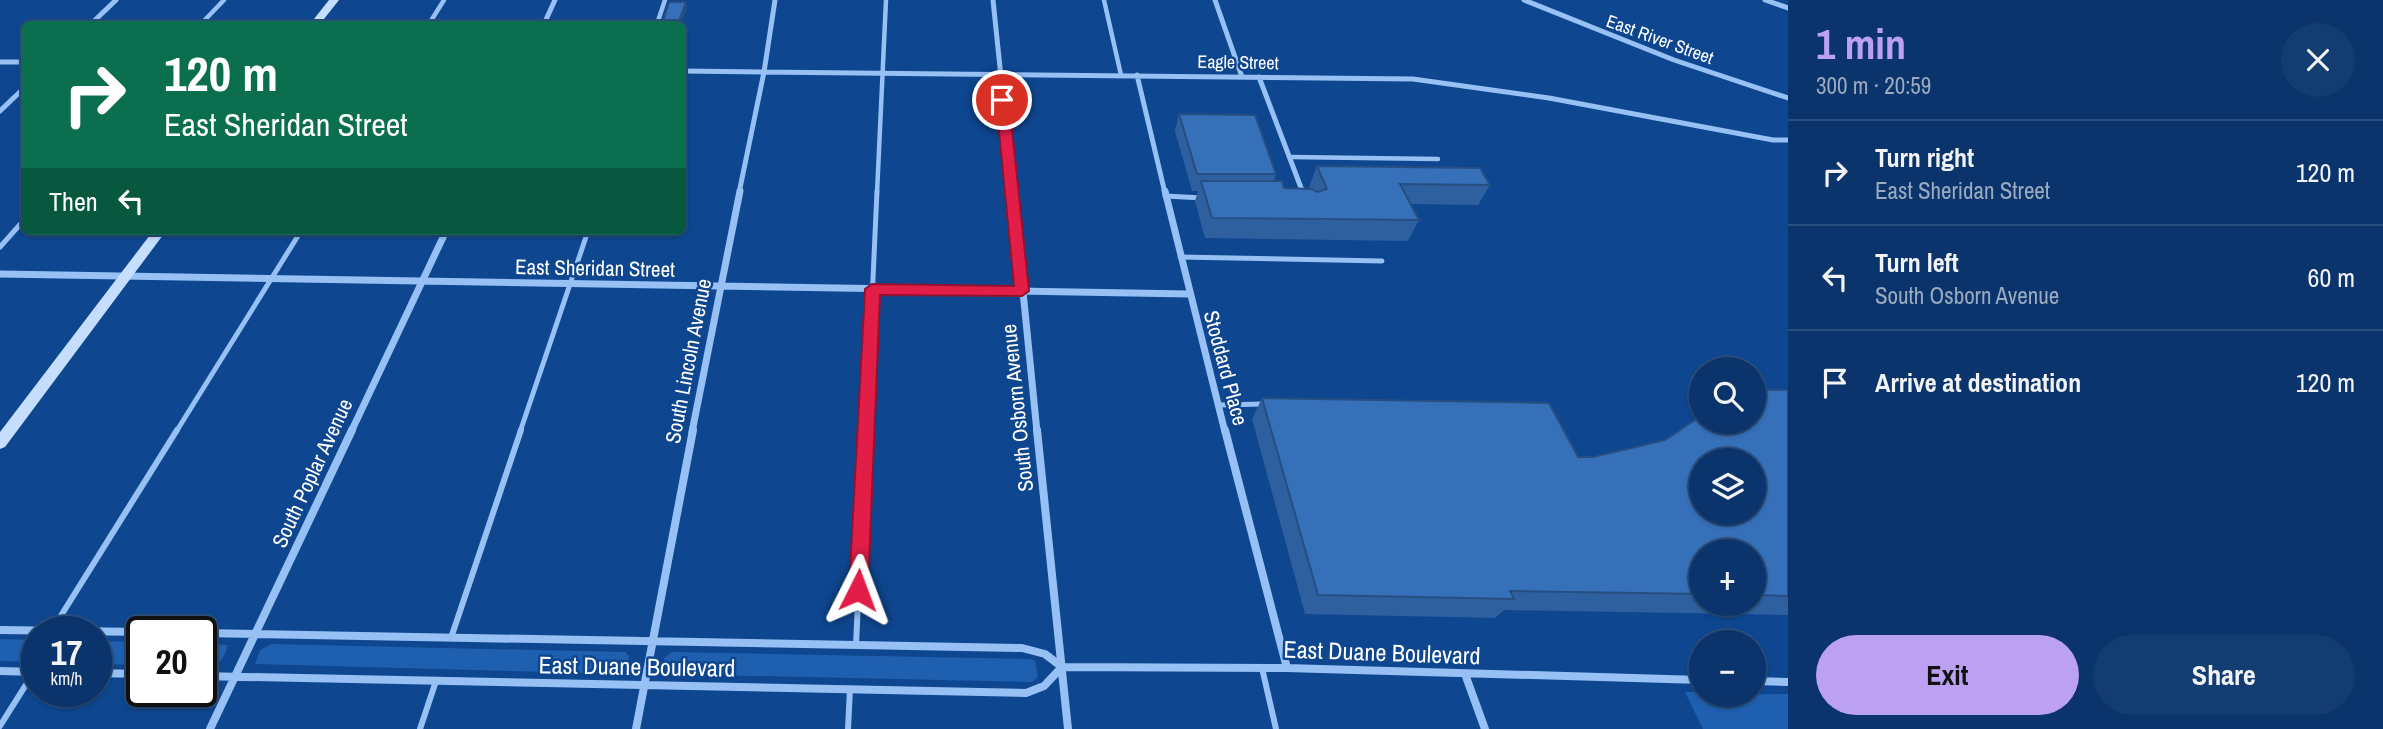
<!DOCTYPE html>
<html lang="en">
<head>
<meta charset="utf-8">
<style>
	body { margin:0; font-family:"Archivo Narrow",sans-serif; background:#133c71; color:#f1f3f6; height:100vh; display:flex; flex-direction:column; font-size:26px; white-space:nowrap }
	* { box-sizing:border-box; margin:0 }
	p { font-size:23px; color:#99aac1 }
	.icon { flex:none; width:38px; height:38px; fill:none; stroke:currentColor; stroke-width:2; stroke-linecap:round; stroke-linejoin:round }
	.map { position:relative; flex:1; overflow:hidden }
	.side { display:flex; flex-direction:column; background:#0a346b; width:595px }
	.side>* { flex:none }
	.top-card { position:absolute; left:21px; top:21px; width:665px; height:214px; border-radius:10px; box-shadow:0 2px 5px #0004,0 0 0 2px #2a4f7e; background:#0b6e4f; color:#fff; overflow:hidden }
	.controls { position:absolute; left:1689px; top:357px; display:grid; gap:14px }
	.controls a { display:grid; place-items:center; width:77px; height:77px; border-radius:50%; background:#0a346b; box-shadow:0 2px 5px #0004,0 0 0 2px #2a4f7e; font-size:35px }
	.speed { position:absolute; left:21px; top:616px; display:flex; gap:14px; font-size:35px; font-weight:700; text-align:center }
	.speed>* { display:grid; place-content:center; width:91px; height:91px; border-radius:50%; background:#0a346b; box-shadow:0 2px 5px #0004,0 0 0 2px #2a4f7e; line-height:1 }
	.speed small { font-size:18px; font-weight:400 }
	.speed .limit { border:4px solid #111; border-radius:10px; background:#fff; color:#111 }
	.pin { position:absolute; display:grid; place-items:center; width:60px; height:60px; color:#fff; margin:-30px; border:4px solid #fff; border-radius:50%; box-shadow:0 2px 7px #0007 }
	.me { position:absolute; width:77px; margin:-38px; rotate:3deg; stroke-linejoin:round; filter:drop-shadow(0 0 5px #0008) }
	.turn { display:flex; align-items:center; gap:24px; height:147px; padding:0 28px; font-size:32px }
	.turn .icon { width:91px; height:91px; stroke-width:2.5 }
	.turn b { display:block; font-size:49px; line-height:60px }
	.then { display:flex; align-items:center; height:66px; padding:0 28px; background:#0003; gap:14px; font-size:26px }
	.round { display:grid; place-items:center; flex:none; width:74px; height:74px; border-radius:37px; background:#133c71 }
	.overview { display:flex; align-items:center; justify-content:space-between; height:119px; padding:0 28px }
	h1 { font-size:42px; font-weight:700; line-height:52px; color:#bca0f2 }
	.primary-button { display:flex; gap:14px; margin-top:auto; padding:14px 28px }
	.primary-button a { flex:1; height:80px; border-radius:42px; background:#bca0f2; color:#111; font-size:28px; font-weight:700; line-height:80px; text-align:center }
	.primary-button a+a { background:#133c71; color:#f1f3f6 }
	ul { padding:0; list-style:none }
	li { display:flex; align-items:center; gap:21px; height:105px; padding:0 28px; border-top:2px solid #2a4f7e }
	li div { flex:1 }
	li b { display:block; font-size:26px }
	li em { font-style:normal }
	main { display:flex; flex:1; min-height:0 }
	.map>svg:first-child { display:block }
	.green { fill:#1f5faf }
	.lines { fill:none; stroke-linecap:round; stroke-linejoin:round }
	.lane-far2 { stroke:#97c0f4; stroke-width:4.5 }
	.lane-far1 { stroke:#97c0f4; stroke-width:5 }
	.lane { stroke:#97c0f4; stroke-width:6 }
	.street-far2 { stroke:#97c0f4; stroke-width:5 }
	.street-far1 { stroke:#97c0f4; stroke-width:7 }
	.street { stroke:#97c0f4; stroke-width:8 }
	.secondary { fill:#c6defd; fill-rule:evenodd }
	.wall { fill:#2e609f; fill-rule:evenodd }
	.shaded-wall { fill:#264e82 }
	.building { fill:#3670b9; stroke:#264e82; stroke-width:2; fill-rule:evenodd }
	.route { fill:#e11d48; stroke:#92132f; stroke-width:2 }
	.labels { text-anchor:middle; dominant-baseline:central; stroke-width:5; stroke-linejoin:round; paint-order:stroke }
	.far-street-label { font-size:18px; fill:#fff; stroke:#0e468f }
	.street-label { font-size:21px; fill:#fff; stroke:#0e468f }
	.near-street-label { font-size:24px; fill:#fff; stroke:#0e468f }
</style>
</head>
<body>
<main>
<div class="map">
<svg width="1788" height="729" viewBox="0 0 1788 729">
	<rect width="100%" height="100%" fill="#0e468f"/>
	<path class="green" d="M0 639 37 640V662L0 661Z
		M96 641 142 642V665L96 664Z
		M201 643 228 645C224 661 217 666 201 666Z
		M271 644 626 652 629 657 627 669 620 674 255 664 260 650Z
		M672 652 1031 659 1035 661 1038 677 1032 682 666 674 663 672 664 658Z
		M1685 692H1701V695L1788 694V729H1703Z"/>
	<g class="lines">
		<path class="lane-far2" d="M1104 0 1121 75
			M201 24 224 0
			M429 24 444 0
			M657 24 665 0
			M1290 157 1438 159
			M877 193 886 0"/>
		<path class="lane-far1" d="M1165 196 1203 198
			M0 247 24 220
			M1180 257 1382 261
			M1218 405 1264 404
			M176 432 301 231
			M520 432 588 231
			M866 432 877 191"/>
		<path class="lane" d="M52 630 177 430
			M451 638 521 430
			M856 645 866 430
			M1262 668 1276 729
			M0 726 34 672
			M420 729 436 681
			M848 729 850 689"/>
		<path class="street-far2" d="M993 0 1013 193
			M1215 0 1242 77
			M1524 0 1674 60 1788 98
			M1765 0 1788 8
			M91 24 116 0
			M544 24 555 0
			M0 62H24
			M682 71 1413 79 1549 98 1773 140H1788
			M1137 75 1165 193
			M1259 77 1303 193
			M0 111 24 88
			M739 193 764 72 775 0"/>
		<path class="street-far1" d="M1013 191 1037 432
			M1165 191 1225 432
			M1303 191 1305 197
			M0 274 1189 294
			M351 432 446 231
			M692 432 740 191"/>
		<path class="street" d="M1037 430 1068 729
			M1225 430 1287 668
			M0 630 142 632
			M201 633 1022 648 1045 654 1062 667 1287 668 1701 680
			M0 671 37 672
			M96 673 142 674
			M1465 674 1485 729
			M201 676 1026 693 1044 686 1062 667
			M1754 681 1788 682
			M210 729 352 430
			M636 729 693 430"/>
		<path class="secondary" d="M329 0H339L320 24H310Z
			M153 231H166L5 447 0 449V432Z"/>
	</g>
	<path class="wall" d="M1179 114 1276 174 1274 181 1284 188 1310 189 1309 187 1317 166 1490 185 1478 205 1411 204 1419 220 1408 241 1205 238 1195 201 1198 191H1192L1175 131Z
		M1788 390V615L1504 610 1495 618 1305 614 1252 419 1262 398 1578 457H1593L1665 440ZM1701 551H1754V604H1701Z"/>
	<path class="shaded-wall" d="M686 2 687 8 681 24H678Z"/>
	<path class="building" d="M669 2H686L678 24H662Z
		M1179 114 1255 115 1276 174H1197Z
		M1317 166 1480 168 1490 185 1400 184 1419 220 1212 218 1201 181H1282L1284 188 1312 189 1317 192 1327 189Z
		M1754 390H1788V596L1754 595V551H1701V594L1510 591 1514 599 1318 595 1262 398 1549 403 1578 457H1593L1665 440 1701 416V422H1754ZM1701 460H1754V513H1701Z"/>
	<path class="route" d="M1002 97 1009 100 1029 291 1022 296 880 295 868 590 865 596 858 599 851 596 849 590 865 289 872 284 1014 286 996 100Z"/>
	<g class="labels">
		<g class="far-street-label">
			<text transform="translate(1660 39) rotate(20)">East River Street</text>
			<text transform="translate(1238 62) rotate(1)">Eagle Street</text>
		</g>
		<g class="street-label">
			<text transform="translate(595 268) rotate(1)">East Sheridan Street</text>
			<text transform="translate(688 361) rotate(-79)">South Lincoln Avenue</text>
			<text transform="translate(1226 368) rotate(75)">Stoddard Place</text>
			<text transform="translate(1017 408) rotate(-96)">South Osborn Avenue</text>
			<text transform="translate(312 473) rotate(-65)">South Poplar Avenue</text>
		</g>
		<g class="near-street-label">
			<text transform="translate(1382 652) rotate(2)">East Duane Boulevard</text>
			<text transform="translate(637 666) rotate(1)">East Duane Boulevard</text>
		</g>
	</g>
</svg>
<div class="controls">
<a><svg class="icon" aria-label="search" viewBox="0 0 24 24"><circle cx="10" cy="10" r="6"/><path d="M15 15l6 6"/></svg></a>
<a><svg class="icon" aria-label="layers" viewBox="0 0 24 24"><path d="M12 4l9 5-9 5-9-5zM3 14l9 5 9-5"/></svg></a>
<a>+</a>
<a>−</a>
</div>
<div class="speed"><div>17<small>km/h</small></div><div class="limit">20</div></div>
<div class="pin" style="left:1002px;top:100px;background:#d93025"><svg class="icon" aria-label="arrive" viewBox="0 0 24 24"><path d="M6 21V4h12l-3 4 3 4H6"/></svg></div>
<svg class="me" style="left:858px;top:590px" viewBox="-20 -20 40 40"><path d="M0-17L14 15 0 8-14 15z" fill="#e11d48" stroke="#fff" stroke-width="4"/></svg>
<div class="top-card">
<div class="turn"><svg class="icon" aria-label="right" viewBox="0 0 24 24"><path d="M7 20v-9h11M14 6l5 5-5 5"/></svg><div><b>120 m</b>East Sheridan Street</div></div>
<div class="then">Then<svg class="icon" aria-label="left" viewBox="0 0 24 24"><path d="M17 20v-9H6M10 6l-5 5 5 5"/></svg></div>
</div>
</div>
<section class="side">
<div class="overview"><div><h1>1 min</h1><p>300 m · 20:59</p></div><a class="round"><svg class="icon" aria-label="close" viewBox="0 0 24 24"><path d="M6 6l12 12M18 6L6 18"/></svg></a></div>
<ul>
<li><svg class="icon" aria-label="right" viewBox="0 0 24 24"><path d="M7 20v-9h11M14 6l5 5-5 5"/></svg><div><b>Turn right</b><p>East Sheridan Street</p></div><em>120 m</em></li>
<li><svg class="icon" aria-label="left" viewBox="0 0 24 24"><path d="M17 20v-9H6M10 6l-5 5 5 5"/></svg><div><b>Turn left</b><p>South Osborn Avenue</p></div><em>60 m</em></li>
<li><svg class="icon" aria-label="arrive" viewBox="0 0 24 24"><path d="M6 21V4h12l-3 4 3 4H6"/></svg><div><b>Arrive at destination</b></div><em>120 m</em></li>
</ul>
<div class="primary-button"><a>Exit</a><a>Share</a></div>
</section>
</main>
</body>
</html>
